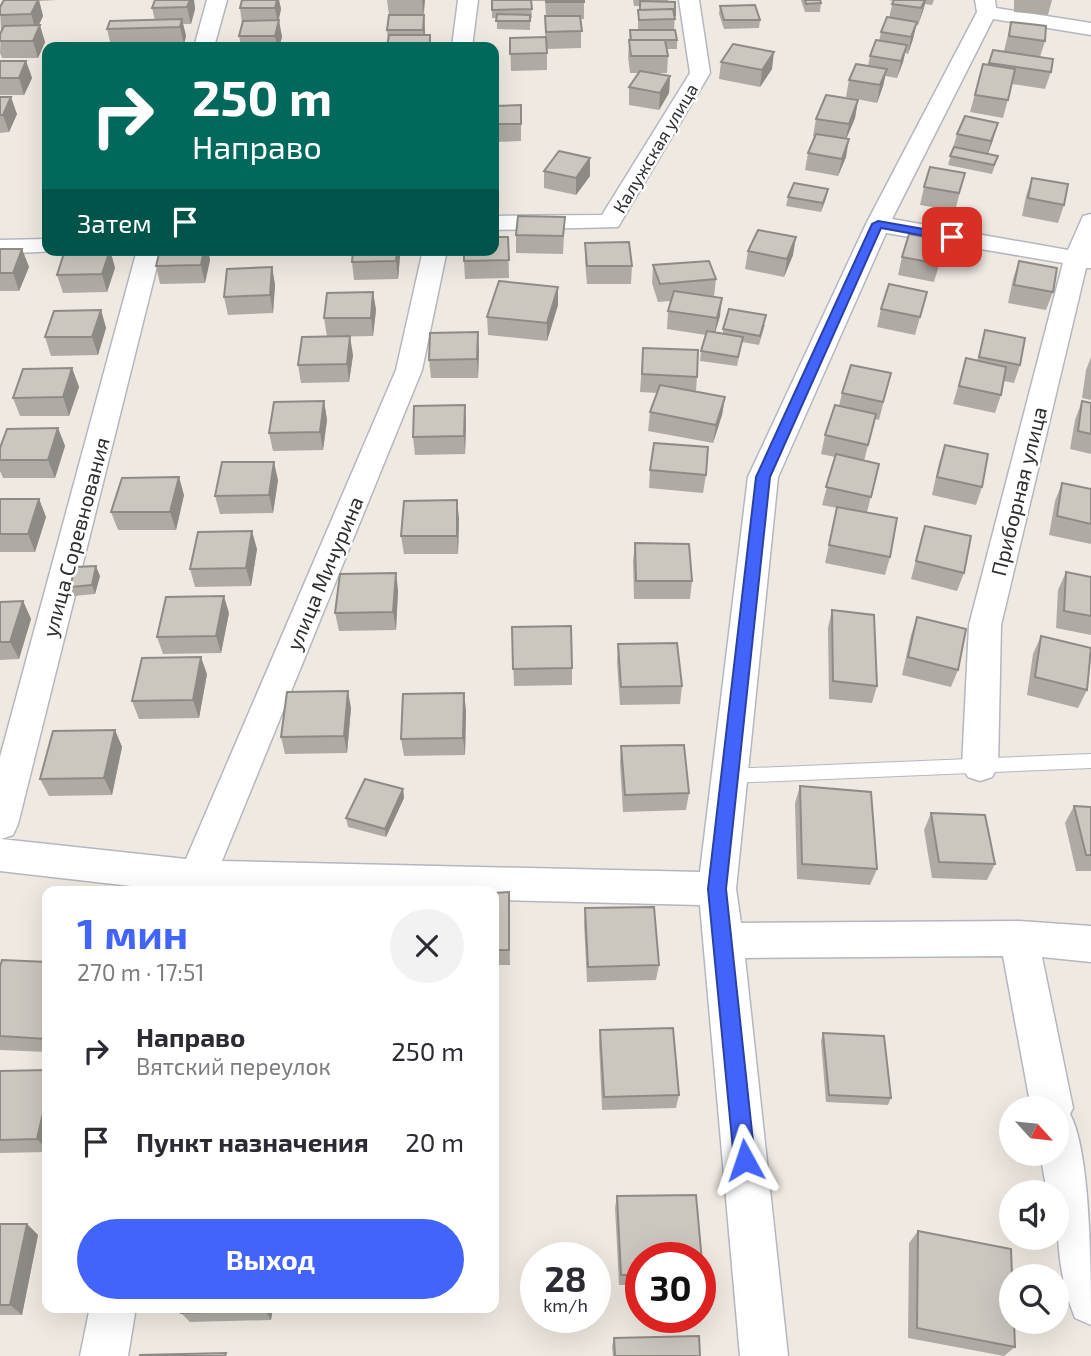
<!DOCTYPE html>
<html lang="ru">
<head>
<meta charset="utf-8">
<style>
	body { margin:0; font-family:"Exo 2",sans-serif; background:#f2f2f3; color:#2b2b33; height:100vh; display:flex; flex-direction:column; font-size:26px; white-space:nowrap }
	* { box-sizing:border-box; margin:0 }
	p { font-size:23px; color:#7c7c81 }
	.icon { flex:none; width:38px; height:38px; fill:none; stroke:currentColor; stroke-width:2; stroke-linecap:round; stroke-linejoin:round }
	.map { position:relative; flex:1; overflow:hidden }
	.side { position:absolute; left:42px; top:886px; width:457px; height:427px; display:flex; flex-direction:column; background:#fff; border-radius:14px; box-shadow:0 7px 28px #0002 }
	.side>* { flex:none }
	.hud { position:absolute; left:42px; top:42px; width:457px; height:214px; border-radius:14px; box-shadow:0 7px 28px #0002; background:#00695c; color:#fff; overflow:hidden }
	.needle { width:46px; rotate:117deg }
	.fabs { position:absolute; left:999px; top:1096px; display:grid; gap:14px }
	.fabs a { display:grid; place-items:center; width:70px; height:70px; border-radius:50%; background:#fff; box-shadow:0 7px 28px #0002; font-size:35px }
	.speed { position:absolute; left:520px; top:1242px; display:flex; gap:14px; font-size:35px; font-weight:700; text-align:center }
	.speed>* { display:grid; place-content:center; width:91px; height:91px; border-radius:50%; background:#fff; box-shadow:0 7px 28px #0002; line-height:1 }
	.speed small { font-size:18px; font-weight:400 }
	.speed .limit { border:10px solid #d22; background:#fff; color:#111 }
	.pin { position:absolute; display:grid; place-items:center; width:60px; height:60px; color:#fff; margin:-30px; border-radius:14px; box-shadow:0 4px 10px #0006 }
	.me { position:absolute; width:77px; margin:-38px; rotate:355deg; stroke-linejoin:round; filter:drop-shadow(0 0 5px #0008) }
	.turn { display:flex; align-items:center; gap:24px; height:147px; padding:0 35px; font-size:32px }
	.turn .icon { width:91px; height:91px; stroke-width:2.5 }
	.turn b { display:block; font-size:49px; line-height:60px }
	.then { display:flex; align-items:center; height:66px; padding:0 35px; background:#0003; gap:14px; font-size:26px }
	.round { display:grid; place-items:center; flex:none; width:74px; height:74px; border-radius:37px; background:#f2f2f3 }
	.overview { display:flex; align-items:center; justify-content:space-between; height:119px; padding:0 35px }
	h1 { font-size:42px; font-weight:700; line-height:52px; color:#4264fb }
	.primary-button { display:flex; gap:14px; margin-top:auto; padding:14px 35px }
	.primary-button a { flex:1; height:80px; border-radius:42px; background:#4264fb; color:#fff; font-size:28px; font-weight:700; line-height:80px; text-align:center }
	ul { padding:0; list-style:none }
	li { display:flex; align-items:center; gap:21px; height:91px; padding:0 35px }
	li div { flex:1 }
	li b { display:block; font-size:26px }
	li em { font-style:normal }
	.map>svg:first-child { display:block }
	.lines { fill:none; stroke-linecap:round; stroke-linejoin:round }
	.lane-casing { stroke:#b4b7c1; stroke-width:2 }
	.street-casing { stroke:#b4b7c1; stroke-width:3 }
	.lane { fill:#fff; fill-rule:evenodd }
	.street { fill:#fff; fill-rule:evenodd }
	.wall { fill:#afaba4 }
	.shaded-wall { fill:#8e8b86 }
	.building { fill:#cbc7bf; stroke:#8e8b86; stroke-width:2 }
	.route { fill:#4264fb; stroke:#2b41a3; stroke-width:2 }
	.labels { text-anchor:middle; dominant-baseline:central; stroke-width:5; stroke-linejoin:round; paint-order:stroke }
	.far-street-label { font-size:18px; fill:#2e2e2e; stroke:#fff }
	.street-label { font-size:21px; fill:#2e2e2e; stroke:#fff }
</style>
</head>
<body>
<div class="map">
<svg width="1091" height="1356" viewBox="0 0 1091 1356">
	<rect width="100%" height="100%" fill="#efe9e1"/>
	<g class="lines">
		<g class="lane-casing">
			<path id="lane" d="M1091 754V768L729 783 723 781 721 776 723 771 729 769Z"/>
		</g>
		<g class="street-casing">
			<path id="street" d="M207 0H227L214 47H194Z
				M458 0H478L472 47H452Z
				M679 0H699L710 73 618 227 494 230V216L602 215 690 73Z
				M975 0H995L996 8 1091 23V35L993 19 892 219 1068 250 1083 216 1091 214V268H1086L1001 625 998 767 992 777 980 781 968 777 962 767 969 625 1063 263 886 233 778 477 736 889 741 923 1019 921 1091 926V962L1042 957 1073 1108 1070 1114C1091 1152 1091 1276 1091 1325L1075 1318C1058 1277 1057 1235 1057 1192H1047L1040 1153H1057V1108H1031L1003 956 745 958 788 1356H740L700 905 494 900V891H174L0 871V757L137 250H161L18 824 13 835 1 839 186 859 396 370 423 250H447L422 370 222 861 700 872 748 477 866 224 977 12Z
				M47 239V250L56 251 0 254V240Z
				M90 1307H136L128 1356H80Z"/>
		</g>
		<use href="#lane" class="lane"/>
		<use href="#street" class="street"/>
	</g>
	<path class="wall" d="M4 0H57L39 1 43 16 39 25 45 42 38 58H2L0 53 1 31 0 7Z
		M155 0H194L195 9 191 24H183L186 36 184 44 111 46 107 29 155 20 152 8Z
		M242 0H279L281 9 278 20 282 37 279 47H241L239 36 242 24 240 8Z
		M387 0H425L424 15 425 35 388 43 387 30 389 15Z
		M492 0H584V19H581V48L547 49V70L511 71 510 38 545 37V16H546L545 1H531L532 18H530V30L497 29V18H492Z
		M633 0H668L675 15 674 30 677 40V49H667L668 56 667 73H653L670 76 669 93 659 110 629 105V87L638 73H630L628 57 630 30H638V10H639L640 6H634Z
		M801 0H820L821 3 820 12H805Z
		M888 0H934L932 5 925 4 918 25H916L913 39 908 54 905 53 903 62 897 78 885 76 883 86 877 103 846 97 849 80 868 66 870 56 879 41 881 32 889 18 893 1Z
		M1014 0H1052L1048 15 1014 12Z
		M720 6 760 20 759 28 724 29 719 14Z
		M1011 22 1045 41 1040 57 1051 72 1045 89 1012 84 1003 118 970 112 983 64 989 65 993 50 1004 51Z
		M0 61H26L32 78 24 95H0Z
		M721 62 772 69 760 87 719 79Z
		M0 97 17 114 9 132 0 133Z
		M858 100 855 118 846 139V157L838 176 805 170 808 153 815 137 813 136 816 119Z
		M521 105V141L494 142V106Z
		M957 134 993 140 988 154 998 156 992 174 948 165Z
		M544 171 590 176 576 195 544 188Z
		M965 173 955 211 920 205 924 187Z
		M1032 178 1064 205 1058 223 1022 216 1026 196Z
		M828 189 826 198 821 212 786 206 788 197Z
		M565 217 563 254 516 253V235Z
		M508 237 509 278 465 279 464 261Z
		M946 241 934 282 898 275 902 257Z
		M585 243 632 266 631 284H587L585 261Z
		M0 249H22L29 267 19 291H0Z
		M110 250 115 268 107 292 63 293 57 275Z
		M160 250H208L210 260 205 283 160 284 156 266Z
		M748 251 793 255 784 277 745 269Z
		M400 256 398 279 354 280 352 262Z
		M1019 261 1053 292 1046 310 1008 303 1013 279Z
		M653 265 716 279 714 297 720 316 715 333 723 334V329L765 325 759 345 742 342 737 366 700 361 701 351 706 335 667 329 668 311 671 301 658 302 652 283Z
		M272 267 275 285 273 313 228 315 224 297Z
		M558 287V305L547 341 488 335 487 317Z
		M373 292 376 310 373 336 327 337 324 318Z
		M927 292 915 335 877 327 881 309Z
		M101 310 106 328 98 355 51 356 45 337Z
		M985 330 1020 365 1014 383 1004 381 1001 395 995 413 953 404 966 358 977 361Z
		M643 348 697 377 696 391 725 397 722 415 713 443 648 431 650 412 657 393 640 392Z
		M479 350 478 378H431L429 360Z
		M353 355 349 382 301 383 298 365Z
		M1091 357V400L1082 398 1086 370Z
		M72 368 79 387 69 416H20L13 398Z
		M891 373 879 420 875 419 864 461 879 464 867 512 890 557 885 575 825 563 837 508 822 505 835 457 821 454 825 435 839 406 842 393Z
		M324 401 327 420 323 450 273 451 269 433Z
		M1082 401 1091 403V454L1070 449 1075 420Z
		M465 405 466 424 465 454 415 455 413 437Z
		M58 428 65 446 55 478H3L0 471V448Z
		M945 445 982 487 976 505 932 495 939 463Z
		M650 470 706 475 703 493 649 488Z
		M278 480 273 513 220 514 215 496Z
		M1062 483 1091 489V544L1049 535 1055 501Z
		M184 495 176 530H118L111 512Z
		M0 499H39L46 517 35 552H0Z
		M459 518 458 554H404L401 536Z
		M925 526 964 573 957 591 911 579Z
		M635 543 692 581 690 599H634L633 561Z
		M257 549 251 586 195 587 190 569Z
		M1066 572 1091 577V635L1056 628 1058 590Z
		M396 573 398 591 396 630 339 631 335 613Z
		M100 576 95 594 74 596 70 587Z
		M23 601 31 619 19 659 0 660V602Z
		M832 610 877 686 872 703 829 699 828 628Z
		M229 613 221 653 163 654 157 637Z
		M917 617 958 670 951 687 902 675 911 635Z
		M512 627 572 668V685L514 686Z
		M1041 636 1087 690 1078 708 1027 695 1033 654Z
		M618 644 682 686 680 704 620 705 617 662Z
		M207 674 199 718 139 719 132 701Z
		M351 708 347 753 285 754 281 737Z
		M466 710 465 755 404 756 401 739Z
		M115 730 122 747 112 795 49 796 40 779Z
		M621 746 689 793 686 810 623 812 620 763Z
		M800 786 877 869 870 885 797 879 795 803Z
		M403 789 404 798 386 837 348 827 346 818Z
		M1074 806 1091 807V871H1076L1065 823Z
		M931 813 995 864 987 880 932 878 924 830Z
		M494 893 509 908 510 965H494Z
		M585 908 659 965 656 980 587 982 584 923Z
		M47 962V1052L0 1050V967Z
		M600 1030 679 1095 676 1108 602 1110 599 1044Z
		M823 1033 891 1098 888 1105 826 1102 821 1041Z
		M47 1070V1152L0 1153V1071Z
		M696 1195 703 1273 700 1283V1258H640V1285H619L615 1208 617 1196Z
		M0 1224H27L38 1235 22 1315H0Z
		M918 1231 1015 1347 1004 1356 908 1338 909 1243Z
		M182 1307H273L271 1320 190 1322 181 1313Z
		M614 1338 700 1356H613L612 1347Z"/>
	<path class="shaded-wall" d="M39 0 43 16 36 31 31 14Z
		M190 0H194L195 9 191 24 187 7Z
		M277 0H279L281 9 278 24 275 8Z
		M422 0H425L423 16Z
		M925 0H926L923 11 918 25Z
		M424 15 425 31 424 47 423 30Z
		M182 19 186 36 184 44 180 27Z
		M279 20 282 37 279 47H277L275 36Z
		M917 22 913 39 908 54 911 37Z
		M40 25 45 42 38 58 33 41Z
		M907 45 903 62 897 78 901 61Z
		M774 52 772 69 760 87 762 70Z
		M26 61 32 78 24 95 19 78Z
		M887 69 883 86 877 103 880 85Z
		M670 76 669 93 659 110 660 93Z
		M11 97 17 114 9 132 3 115Z
		M858 100 855 118 845 142 849 124Z
		M998 123 993 140 986 158 991 141Z
		M849 139 846 157 838 176 842 159Z
		M590 158V176L576 195V178Z
		M828 189 826 198 821 212 823 203Z
		M796 237 793 255 784 277 787 259Z
		M22 249 29 267 19 291 13 273Z
		M110 250 115 268 107 292 102 274Z
		M204 250H208L210 260 205 283 201 265Z
		M397 250H399L400 256 398 279 396 261Z
		M272 267 275 285 273 313 270 295Z
		M558 287V305L547 341V323Z
		M373 292 376 310 373 336 371 318Z
		M722 298 720 316 714 336 717 318Z
		M101 310 106 328 98 355 92 337Z
		M478 332 479 350 478 378 477 359Z
		M350 336 353 355 349 382 347 364Z
		M72 368 79 387 69 416 63 397Z
		M725 397 722 415 713 443 716 425Z
		M324 401 327 420 323 450 320 432Z
		M465 405 466 424 465 454 464 436Z
		M58 428 65 446 55 478 48 460Z
		M274 462 278 480 273 513 269 495Z
		M179 477 184 495 176 530 170 512Z
		M39 499 46 517 35 552 28 534Z
		M457 500 459 518 458 554 457 536Z
		M252 531 257 549 251 586 246 568Z
		M96 566 100 576 95 594 92 585Z
		M396 573 398 591 396 630 393 612Z
		M224 596 229 613 221 653 216 636Z
		M23 601 31 619 19 659 10 642Z
		M201 657 207 674 199 718 193 700Z
		M348 691 351 708 347 753 344 736Z
		M464 693 466 710 465 755 463 738Z
		M115 730 122 747 112 795 104 778Z
		M403 789 404 798 386 837 385 829Z
		M47 1095V1150L37 1139Z
		M27 1224 38 1235 22 1315 10 1305Z
		M265 1307H273L271 1320 265 1310Z"/>
	<path class="building" d="M4 0H38L31 14 0 15V7Z
		M155 0H190L187 7 152 8Z
		M242 0H277L275 8H240Z
		M492 0H531L532 9 492 10Z
		M546 0H584V2H546Z
		M805 0H820L821 3 806 4Z
		M894 0H925L921 8 892 4Z
		M640 1 675 2V15H674L673 9 640 10Z
		M755 5 760 20H724L720 6Z
		M673 9 675 19 639 20 638 10Z
		M497 14 530 15V21H496Z
		M389 15H424L423 30H387Z
		M545 16H580L582 31 546 32Z
		M887 17 917 22 911 37 881 32Z
		M182 19 180 27 107 29 110 21Z
		M279 20 275 36H239L243 21Z
		M1011 22 1046 26 1045 41 1009 36Z
		M40 25 33 41H0V34L4 26Z
		M630 30H675L677 40H631Z
		M389 35H430V47H387Z
		M546 37 547 53 510 54V38Z
		M629 40H665L668 56H631Z
		M876 40 907 45 901 61 870 56Z
		M733 44 774 52 762 70 721 62Z
		M993 50 1053 59 1051 72 989 63Z
		M0 61H26L19 78H0Z
		M856 64 887 69 880 85 849 80Z
		M983 64 1015 69 1008 100 975 95Z
		M640 71 670 76 660 93 629 87Z
		M826 95 858 100 849 124 816 119Z
		M0 97H11L3 115H0Z
		M521 105V124H494V106Z
		M965 116 998 123 991 141 957 134Z
		M816 134 849 139 842 159 808 153Z
		M954 147 998 156 994 165 950 156Z
		M559 151 590 158 576 178 544 171Z
		M930 167 965 173 959 193 924 187Z
		M1032 178 1068 184 1064 205 1028 198Z
		M794 183 828 189 823 203 788 197Z
		M518 216 565 217 563 236 516 235Z
		M758 230 796 237 787 259 748 251Z
		M909 234 946 241 939 264 902 257Z
		M494 237H508L509 260 464 261V250H494Z
		M629 242 632 266H587L585 243Z
		M0 249H22L13 273H0Z
		M65 250H110L102 274 57 275Z
		M160 250H204L201 265 156 266Z
		M353 250H397L396 261 352 262Z
		M709 261 716 279 660 284 653 265Z
		M1019 261 1057 268 1053 292 1014 285Z
		M272 267 270 295 224 297 227 269Z
		M499 281 558 287 547 323 487 317Z
		M889 284 927 292 920 317 881 309Z
		M674 291 722 298 717 318 668 311Z
		M373 292 371 318H324L327 293Z
		M729 309 766 315 760 336 723 329Z
		M101 310 92 337H45L54 311Z
		M985 330 1025 338 1020 365 979 357Z
		M707 331 743 337 738 357 701 351Z
		M478 332 477 359 429 360 430 333Z
		M350 336 347 364 298 365 302 337Z
		M643 348 698 350 697 377 642 374Z
		M966 358 1006 367 1001 395 959 386Z
		M851 365 891 373 883 402 842 393Z
		M72 368 63 397 13 398 23 369Z
		M660 385 725 397 716 425 650 412Z
		M324 401 320 432 269 433 274 402Z
		M1082 401 1091 403V434L1078 431Z
		M465 405 464 436 413 437 414 406Z
		M835 405 876 414 868 445 825 435Z
		M58 428 48 460H0V448L7 429Z
		M654 443 708 447 706 475 650 470Z
		M945 445 988 454 982 487 937 477Z
		M836 454 879 464 871 497 826 487Z
		M222 462H274L269 495 215 496Z
		M179 477 170 512H111L122 478Z
		M1062 483 1091 489V524L1057 516Z
		M0 499H39L28 534H0Z
		M457 500V536H401L404 501Z
		M837 507 897 518 890 557 829 545Z
		M925 526 971 536 964 573 916 561Z
		M252 531 246 568 190 569 198 532Z
		M635 543 689 544 692 581H636Z
		M96 566 92 585 70 587 75 567Z
		M1066 572 1091 577V616L1064 611Z
		M396 573 393 612 335 613 340 574Z
		M224 596 216 636 157 637 166 597Z
		M23 601 10 642H0V602Z
		M832 610 874 615 877 686 833 681Z
		M917 617 966 629 958 670 908 657Z
		M571 626 572 668 513 669 512 627Z
		M1041 636 1091 648 1087 690 1035 677Z
		M677 643 682 686 621 687 618 644Z
		M201 657 193 700 132 701 142 658Z
		M348 691 344 736 281 737 287 692Z
		M464 693 463 738 401 739 403 694Z
		M115 730 104 778 40 779 53 731Z
		M684 745 689 793 625 795 621 746Z
		M365 779 403 789 385 829 346 818Z
		M800 786 871 792 877 869 802 864Z
		M1074 806 1091 807V855H1086Z
		M931 813 985 815 995 864 939 862Z
		M509 892V950H494V893Z
		M654 907 659 965 588 967 585 908Z
		M2 960 47 962V1039L0 1036V967Z
		M673 1028 679 1095 604 1097 600 1030Z
		M823 1033 884 1036 891 1098 829 1095Z
		M47 1070V1095L37 1139 0 1140V1071Z
		M696 1195 703 1273H700V1258H640V1275H621L617 1196Z
		M0 1224H27L10 1305H0Z
		M918 1231 1011 1249 1012 1276V1321H1014L1015 1347 917 1328Z
		M182 1307H265V1310L181 1313Z
		M699 1336 700 1356H615L614 1338Z
		M226 1353 225 1356H140V1355Z"/>
	<path class="route" d="M878 221 952 234 958 237 952 241 881 228 770 477 726 889 755 1160 752 1167 745 1170 737 1167 734 1160 708 889 756 477 872 224Z"/>
	<g class="labels">
		<g class="far-street-label">
			<text transform="translate(655 148) rotate(-59)">Калужская улица</text>
		</g>
		<g class="street-label">
			<text transform="translate(1018 491) rotate(-76)">Приборная улица</text>
			<text transform="translate(75 537) rotate(-75)">улица Соревнования</text>
			<text transform="translate(324 573) rotate(-67)">улица Мичурина</text>
		</g>
	</g>
</svg>
<div class="fabs">
<a><svg class="needle" viewBox="-14 -14 28 28"><path d="M0-13l5 13h-10z" fill="#e53935"/><path d="M0 13l5-13h-10z" fill="#7c7c81"/></svg></a>
<a><svg class="icon" aria-label="sound" viewBox="0 0 24 24"><path d="M4 9h4l5-4v14l-5-4H4zM17 9q2 3 0 6"/></svg></a>
<a><svg class="icon" aria-label="search" viewBox="0 0 24 24"><circle cx="10" cy="10" r="6"/><path d="M15 15l6 6"/></svg></a>
</div>
<div class="speed"><div>28<small>km/h</small></div><div class="limit">30</div></div>
<div class="pin" style="left:952px;top:237px;background:#d93025"><svg class="icon" aria-label="arrive" viewBox="0 0 24 24"><path d="M6 21V4h12l-3 4 3 4H6"/></svg></div>
<svg class="me" style="left:745px;top:1160px" viewBox="-20 -20 40 40"><path d="M0-17L14 15 0 8-14 15z" fill="#4264fb" stroke="#fff" stroke-width="4"/></svg>
<div class="hud">
<div class="turn"><svg class="icon" aria-label="right" viewBox="0 0 24 24"><path d="M7 20v-9h11M14 6l5 5-5 5"/></svg><div><b>250 m</b>Направо</div></div>
<div class="then">Затем<svg class="icon" aria-label="arrive" viewBox="0 0 24 24"><path d="M6 21V4h12l-3 4 3 4H6"/></svg></div>
</div>
<section class="side">
<div class="overview"><div><h1>1 мин</h1><p>270 m · 17:51</p></div><a class="round"><svg class="icon" aria-label="close" viewBox="0 0 24 24"><path d="M6 6l12 12M18 6L6 18"/></svg></a></div>
<ul>
<li><svg class="icon" aria-label="right" viewBox="0 0 24 24"><path d="M7 20v-9h11M14 6l5 5-5 5"/></svg><div><b>Направо</b><p>Вятский переулок</p></div><em>250 m</em></li>
<li><svg class="icon" aria-label="arrive" viewBox="0 0 24 24"><path d="M6 21V4h12l-3 4 3 4H6"/></svg><div><b>Пункт назначения</b></div><em>20 m</em></li>
</ul>
<div class="primary-button"><a>Выход</a></div>
</section>
</div>
</body>
</html>
